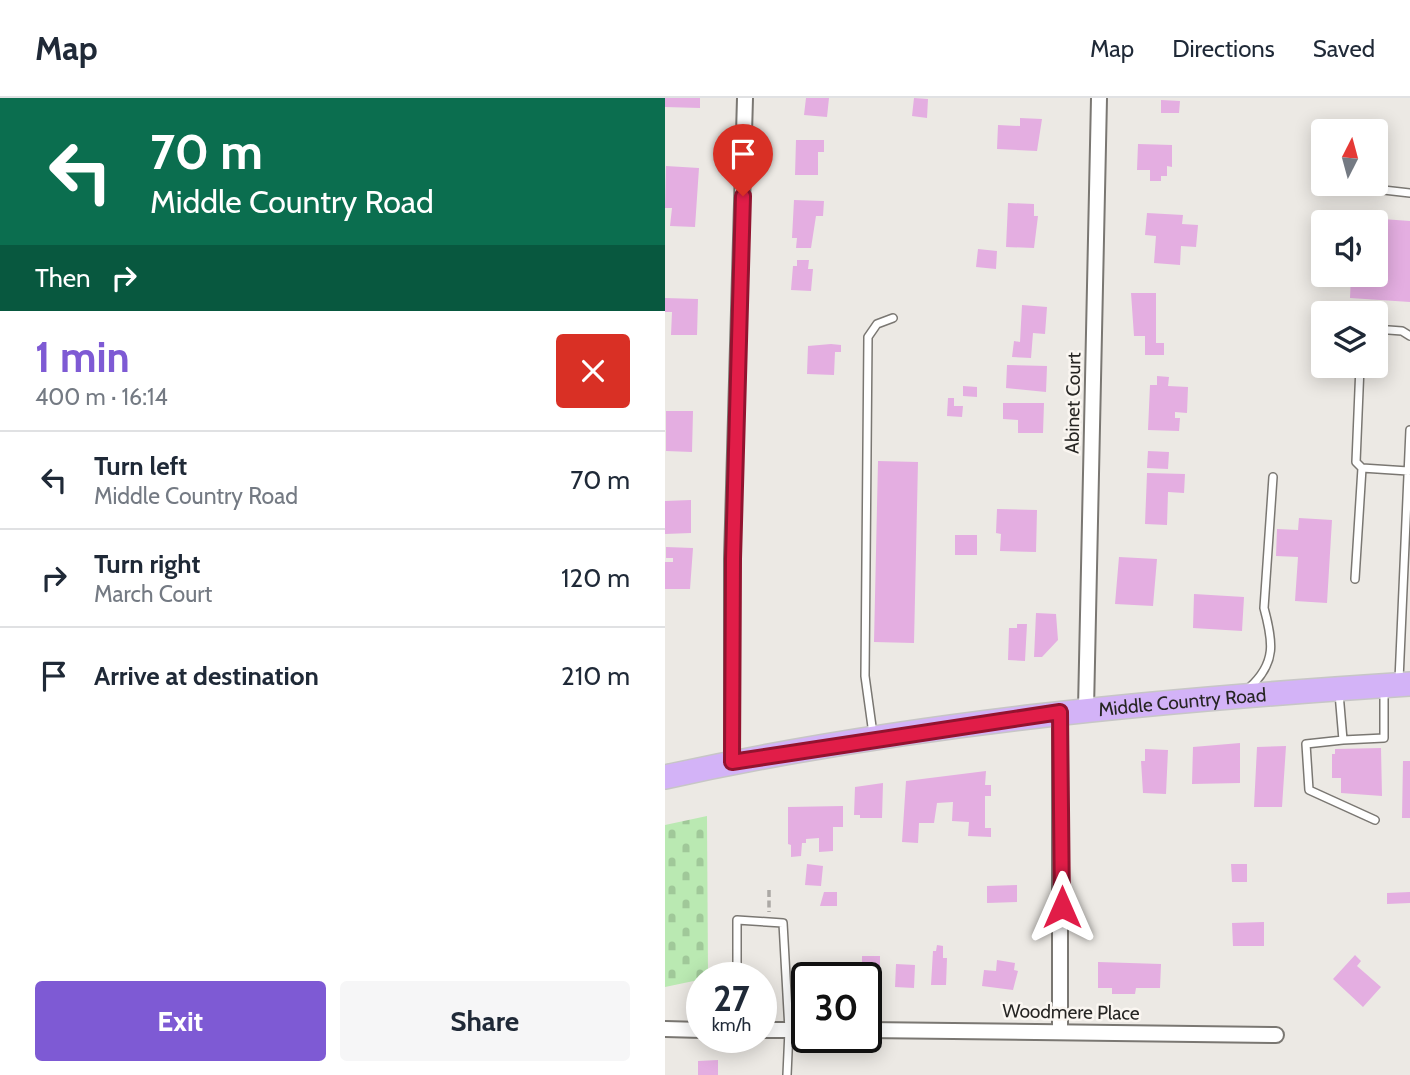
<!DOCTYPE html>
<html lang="en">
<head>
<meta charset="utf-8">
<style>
	body { margin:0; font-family:Cabin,sans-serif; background:#f6f6f7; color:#1f2937; height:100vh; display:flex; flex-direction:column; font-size:26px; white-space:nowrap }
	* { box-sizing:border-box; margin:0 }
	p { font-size:23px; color:#747a83 }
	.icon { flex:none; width:38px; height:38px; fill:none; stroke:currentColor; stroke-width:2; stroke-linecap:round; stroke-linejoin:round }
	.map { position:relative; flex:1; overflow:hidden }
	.panel { display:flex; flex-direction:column; background:#fff; width:665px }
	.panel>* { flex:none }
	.banner { background:#0b6e4f; color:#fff; overflow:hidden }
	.needle { width:46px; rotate:6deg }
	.controls { position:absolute; left:646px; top:21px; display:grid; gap:14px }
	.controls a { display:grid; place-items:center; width:77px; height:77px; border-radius:7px; background:#fff; box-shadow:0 4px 18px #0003; font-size:35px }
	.speed { position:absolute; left:21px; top:864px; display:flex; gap:14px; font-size:35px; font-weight:700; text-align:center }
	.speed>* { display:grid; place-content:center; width:91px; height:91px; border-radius:50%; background:#fff; box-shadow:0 4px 18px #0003; line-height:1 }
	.speed small { font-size:18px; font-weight:400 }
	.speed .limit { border:4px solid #111; border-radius:10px; background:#fff; color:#111 }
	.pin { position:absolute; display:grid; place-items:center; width:60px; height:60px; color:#fff; margin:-72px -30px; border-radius:50% 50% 50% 0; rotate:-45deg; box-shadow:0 0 7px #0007 }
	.pin .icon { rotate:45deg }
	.me { position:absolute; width:77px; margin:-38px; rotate:0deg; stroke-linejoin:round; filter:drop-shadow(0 0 5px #0008) }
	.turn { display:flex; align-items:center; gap:24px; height:147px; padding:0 35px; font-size:32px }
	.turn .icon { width:91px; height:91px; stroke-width:2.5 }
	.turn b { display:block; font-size:49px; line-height:60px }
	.then { display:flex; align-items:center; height:66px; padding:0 35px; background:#0003; gap:14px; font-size:26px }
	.round { display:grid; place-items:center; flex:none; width:74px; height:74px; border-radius:7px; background:#f6f6f7 }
	.overview { display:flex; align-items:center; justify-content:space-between; height:119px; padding:0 35px }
	h1 { font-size:42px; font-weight:700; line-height:52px; color:#7e5ad4 }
	.action { display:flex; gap:14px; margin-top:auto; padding:14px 35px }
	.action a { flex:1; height:80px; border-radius:7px; background:#7e5ad4; color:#fff; font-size:28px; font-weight:700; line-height:80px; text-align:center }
	.action a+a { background:#f6f6f7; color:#1f2937 }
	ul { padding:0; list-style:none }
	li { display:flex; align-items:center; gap:21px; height:98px; padding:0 35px; border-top:2px solid #e0e1e3 }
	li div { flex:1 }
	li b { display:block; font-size:26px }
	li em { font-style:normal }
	header { display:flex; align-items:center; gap:42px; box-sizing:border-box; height:98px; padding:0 35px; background:#fff; border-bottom:2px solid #e0e1e3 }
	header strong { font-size:33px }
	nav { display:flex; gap:38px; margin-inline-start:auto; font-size:24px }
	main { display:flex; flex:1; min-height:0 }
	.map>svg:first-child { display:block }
	.cemetery { fill:url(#cemetery-stones) }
	.building { fill:#e4aee1 }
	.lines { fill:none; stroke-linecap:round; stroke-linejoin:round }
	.service-casing { stroke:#7a7772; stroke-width:10 }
	.minor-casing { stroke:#7a7772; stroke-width:18 }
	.primary-casing { stroke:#c7c6c6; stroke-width:26 }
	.path { stroke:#aba8a4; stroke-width:3.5; stroke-dasharray:7 3.5; stroke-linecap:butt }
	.service { stroke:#fff; stroke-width:7 }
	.minor { stroke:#fff; stroke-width:14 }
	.primary { stroke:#d3b3f7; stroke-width:23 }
	.route-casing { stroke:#92132f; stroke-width:18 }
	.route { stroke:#e11d48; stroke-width:12 }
	.labels { text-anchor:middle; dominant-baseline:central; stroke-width:5; stroke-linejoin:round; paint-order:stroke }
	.street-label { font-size:19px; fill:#262523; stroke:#faf6f1 }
</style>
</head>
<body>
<header>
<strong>Map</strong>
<nav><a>Map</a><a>Directions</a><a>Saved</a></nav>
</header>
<main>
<section class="panel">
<div class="banner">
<div class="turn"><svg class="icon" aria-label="left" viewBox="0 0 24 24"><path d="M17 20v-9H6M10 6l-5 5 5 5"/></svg><div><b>70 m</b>Middle Country Road</div></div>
<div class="then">Then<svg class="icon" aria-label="right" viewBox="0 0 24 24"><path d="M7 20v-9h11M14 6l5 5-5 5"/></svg></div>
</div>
<div class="overview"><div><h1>1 min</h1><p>400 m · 16:14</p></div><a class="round" style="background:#d93025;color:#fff"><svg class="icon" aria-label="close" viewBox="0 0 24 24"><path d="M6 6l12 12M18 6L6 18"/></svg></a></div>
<ul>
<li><svg class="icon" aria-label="left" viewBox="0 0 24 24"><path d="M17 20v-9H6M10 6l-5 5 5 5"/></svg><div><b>Turn left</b><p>Middle Country Road</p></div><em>70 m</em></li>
<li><svg class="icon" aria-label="right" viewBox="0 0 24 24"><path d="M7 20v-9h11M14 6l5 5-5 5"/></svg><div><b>Turn right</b><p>March Court</p></div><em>120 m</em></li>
<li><svg class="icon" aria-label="arrive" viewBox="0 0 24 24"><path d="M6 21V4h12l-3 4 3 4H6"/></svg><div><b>Arrive at destination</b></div><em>210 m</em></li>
</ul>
<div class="action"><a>Exit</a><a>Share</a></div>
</section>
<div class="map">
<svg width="745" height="977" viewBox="0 0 745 977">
	<defs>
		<pattern id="cemetery-stones" width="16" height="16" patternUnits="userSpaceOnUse" patternTransform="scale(1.75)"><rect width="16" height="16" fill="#bae9b2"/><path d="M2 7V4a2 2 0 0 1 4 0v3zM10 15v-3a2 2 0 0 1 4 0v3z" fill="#a0c899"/></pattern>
	</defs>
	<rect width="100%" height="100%" fill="#ece9e4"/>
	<path class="cemetery" d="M42 718 43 880 0 889V727Z"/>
	<path class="building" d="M0 0H35V10L0 9Z
		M141 0H164L162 19 139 17Z
		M249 0 263 1 262 20 247 18Z
		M496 2 515 3 514 15H496Z
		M355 20 377 21 372 53 332 51 333 27 355 28Z
		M131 42H159V54H153V77H130Z
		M473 46 507 47V69L502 68V78H496V83H485V72H472Z
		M1 68 34 70 30 129 5 128 7 110H0Z
		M129 102 159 103 158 118H151L146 150H131L132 140H127Z
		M343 105 369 106V118H373L369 150 341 149Z
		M482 115 518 117 517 126 533 127 531 149 516 148 515 167 489 165 491 138 480 137Z
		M690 119 745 123V204L685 200 686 177H710V124H690Z
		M313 151 332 153 331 171 311 169Z
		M132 162H144L143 171H148L146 193 126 192 128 168H132Z
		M466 195H491V245H499V257H480V238H469Z
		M0 200 33 201 32 237H6L7 214H0Z
		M357 207 382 209 380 236 368 235 366 260 347 259 349 243 355 244Z
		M166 246 176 247V254H170L169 277 142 276 143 248Z
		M342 267 382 268 381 294 341 290Z
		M492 278 504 279 503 288 523 289 522 315 510 314V320H515L514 333 483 332 485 287H492Z
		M298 288 312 289V299L298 298Z
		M283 300H289V308H298L297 319 282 318Z
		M338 305H379L378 335H353V322L338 321Z
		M1 313H28L27 354 1 353Z
		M483 353 504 354 503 371 482 370Z
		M213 363 253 364 249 545 209 544Z
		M482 375 520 376 519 395 503 394 502 427 480 426Z
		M26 402V435L0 436V403Z
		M332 411 372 412 371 454 335 453 336 436 331 435Z
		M634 420 667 422 662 505 630 503 633 459 611 458 612 431 633 432Z
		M290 437H312V457H290Z
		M1 449 28 450 25 491H0V464H8V460H1Z
		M454 459 492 461 488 508 450 506Z
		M529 496 579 499 577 533 528 530Z
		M371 515 391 516 393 542 377 559H369Z
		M352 526H362L360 563 343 562 344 530H352Z
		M575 645V685L527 686 528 649Z
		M621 648 617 709H589L592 649Z
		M716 650 717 698 676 695V680H667V656H670V651Z
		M480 651 503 652 501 696 478 695 476 663H480Z
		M738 663H745V720H737Z
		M321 673 320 687H326V698H320V730H326V739L303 738 304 724 287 723 288 704 272 705 269 725H254L253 745 237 744 241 683Z
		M218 685 217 720H195V717H189L190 689Z
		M178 708V729H168V753L154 754V740L141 741V745H137L136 758 126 759V747L123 746V709Z
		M142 766 158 768 156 788 140 787Z
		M566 766H582V784H567Z
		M352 787V804L322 805V788Z
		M159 794H172V808H155Z
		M745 794V805L722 806V795Z
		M599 824V848H568L567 825Z
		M272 847 278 848V860H282L281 887H266L268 853H271Z
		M690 857 696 863 692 868 716 889 698 909 668 881Z
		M197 858H215V890H201V880H197Z
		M332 862 350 865 349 872 353 873 348 892 317 888 319 872 331 873Z
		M433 864 496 866 495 890H471L470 896H447V890H433Z
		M231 866 250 867 249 890 230 889Z
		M53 962V977H33V963Z"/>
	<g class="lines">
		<g class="service-casing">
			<path id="service" d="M701 90 745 95
				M710 231 737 233 745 238
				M695 268 691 364 697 370 743 373
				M690 481 697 370
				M734 582 745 332
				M584 590C612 565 608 543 599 510L608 379
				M674 595 678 642 719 640V590
				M208 636 200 578 203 239 212 226 228 220
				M678 642 641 646 644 692 710 722
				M72 880V822L118 825 124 932 122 977"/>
		</g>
		<g class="minor-casing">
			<path id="minor" d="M421 611 434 0
				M67 665V461L80 0
				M0 931 37 932
				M96 932H142
				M201 932 611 937
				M395 933V614"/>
		</g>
		<g class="primary-casing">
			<g id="primary">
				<path id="s1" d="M0 679C245 625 495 602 745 586"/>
			</g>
		</g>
		<path class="path" d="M104 792V814"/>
		<use href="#service" class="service"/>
		<use href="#minor" class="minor"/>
		<use href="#primary" class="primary"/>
	</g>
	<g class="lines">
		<g class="route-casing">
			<path id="route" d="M78 98 68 461 67 664 395 614 397 809"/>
		</g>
		<use href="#route" class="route"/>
	</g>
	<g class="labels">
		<g class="street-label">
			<text transform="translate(408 305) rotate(-89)">Abinet Court</text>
			<text stroke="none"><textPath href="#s1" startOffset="523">Middle Country Road</textPath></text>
			<text transform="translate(406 914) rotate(1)">Woodmere Place</text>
		</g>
	</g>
</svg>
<div class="controls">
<a><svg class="needle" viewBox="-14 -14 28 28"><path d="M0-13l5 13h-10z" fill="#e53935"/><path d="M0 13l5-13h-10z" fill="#747a83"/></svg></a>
<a><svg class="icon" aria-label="sound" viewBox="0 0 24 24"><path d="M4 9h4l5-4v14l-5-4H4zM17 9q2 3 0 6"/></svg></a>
<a><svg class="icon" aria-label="layers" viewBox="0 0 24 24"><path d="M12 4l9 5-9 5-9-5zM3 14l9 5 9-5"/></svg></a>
</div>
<div class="speed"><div>27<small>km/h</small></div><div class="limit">30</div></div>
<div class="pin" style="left:78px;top:98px;background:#d93025"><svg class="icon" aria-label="arrive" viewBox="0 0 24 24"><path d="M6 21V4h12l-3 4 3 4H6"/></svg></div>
<svg class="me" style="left:397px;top:809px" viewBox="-20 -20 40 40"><path d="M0-17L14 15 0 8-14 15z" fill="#e11d48" stroke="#fff" stroke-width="4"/></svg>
</div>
</main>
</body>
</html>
